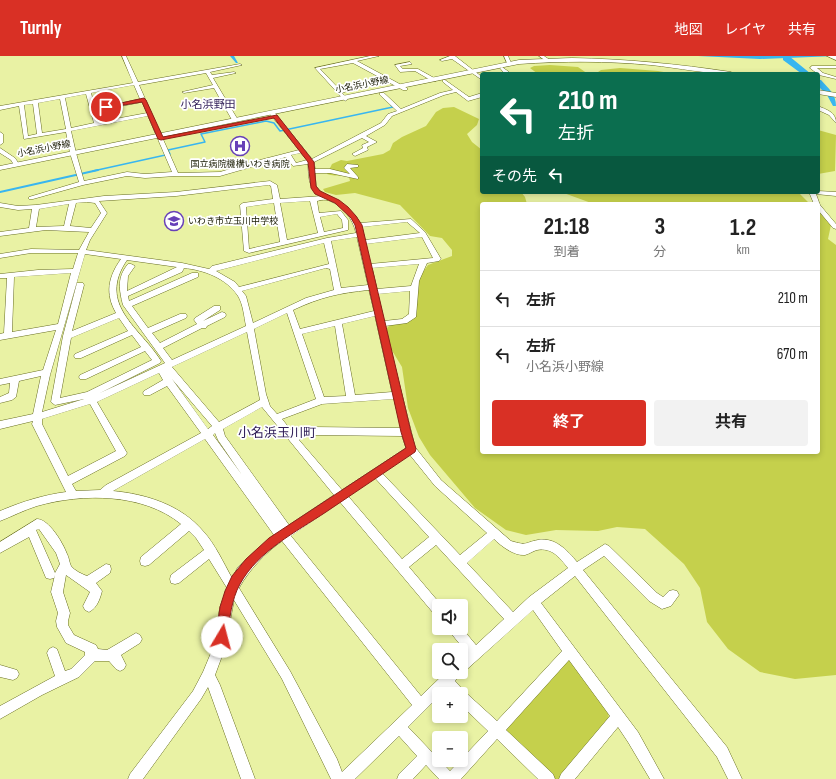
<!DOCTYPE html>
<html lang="ja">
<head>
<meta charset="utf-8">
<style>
	body { margin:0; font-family:"Sofia Sans Condensed","Noto Sans JP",sans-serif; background:#f2f2f2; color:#222; height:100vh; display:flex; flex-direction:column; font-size:15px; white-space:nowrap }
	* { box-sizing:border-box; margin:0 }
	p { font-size:13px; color:#767676 }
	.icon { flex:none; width:22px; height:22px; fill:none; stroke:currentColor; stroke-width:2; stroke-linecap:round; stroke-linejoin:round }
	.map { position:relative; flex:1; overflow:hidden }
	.sheet { position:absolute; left:480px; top:146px; width:340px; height:252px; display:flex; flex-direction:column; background:#fff; border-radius:4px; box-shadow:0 2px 6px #0003 }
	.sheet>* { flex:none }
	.top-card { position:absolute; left:480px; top:16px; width:340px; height:122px; border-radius:4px; box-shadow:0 2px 6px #0003; background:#0b6e4f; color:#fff; overflow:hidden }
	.tools { position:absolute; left:432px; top:543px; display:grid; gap:8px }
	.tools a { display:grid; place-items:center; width:36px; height:36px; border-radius:4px; background:#fff; box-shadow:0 2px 6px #0003; font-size:20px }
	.pin { position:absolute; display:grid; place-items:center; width:34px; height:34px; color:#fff; margin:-17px; border:2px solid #fff; border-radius:50%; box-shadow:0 1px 4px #0007 }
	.me { position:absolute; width:44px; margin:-22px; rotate:8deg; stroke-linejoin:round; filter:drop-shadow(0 0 3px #0008) }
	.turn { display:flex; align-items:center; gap:14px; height:84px; padding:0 12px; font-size:18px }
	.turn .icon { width:52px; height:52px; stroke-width:2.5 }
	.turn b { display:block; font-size:28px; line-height:34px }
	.then { display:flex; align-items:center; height:38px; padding:0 12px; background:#0003; gap:8px; font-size:15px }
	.eta { display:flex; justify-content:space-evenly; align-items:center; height:68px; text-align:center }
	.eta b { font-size:24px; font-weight:700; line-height:28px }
	.action { display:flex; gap:8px; margin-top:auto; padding:8px 12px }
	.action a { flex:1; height:46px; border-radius:4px; background:#d93025; color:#fff; font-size:16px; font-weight:700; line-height:46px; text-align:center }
	.action a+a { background:#f2f2f2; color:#222 }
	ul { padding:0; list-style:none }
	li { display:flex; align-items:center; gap:12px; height:56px; padding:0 12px; border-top:1px solid #e0e0e0 }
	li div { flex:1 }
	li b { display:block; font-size:15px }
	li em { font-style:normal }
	header { display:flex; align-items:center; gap:24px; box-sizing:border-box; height:56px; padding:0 20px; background:#d93025; color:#fff }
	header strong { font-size:19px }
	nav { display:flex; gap:22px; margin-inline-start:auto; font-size:14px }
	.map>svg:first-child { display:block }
	.green { fill:#c5d04c }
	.water { fill:#38b6f0 }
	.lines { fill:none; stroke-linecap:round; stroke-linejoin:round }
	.stream-far1 { stroke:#38b6f0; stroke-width:1.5 }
	.stream { stroke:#38b6f0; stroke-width:2 }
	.canal { fill:#38b6f0; fill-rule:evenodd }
	.river { fill:#38b6f0; fill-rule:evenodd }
	.minor-casing { stroke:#686e22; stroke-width:1 }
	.major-casing { stroke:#686e22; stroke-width:1 }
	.minor { fill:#fff; fill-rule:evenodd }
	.major { fill:#fff; fill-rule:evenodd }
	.route { fill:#d93025; stroke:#8d1f18 }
	.labels { text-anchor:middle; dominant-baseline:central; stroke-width:3.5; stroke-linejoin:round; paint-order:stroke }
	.far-street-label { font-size:9px; fill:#171900; stroke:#fff }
	.far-poi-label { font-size:9px; fill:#171900; stroke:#fff }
	.far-quarter-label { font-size:11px; fill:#2d1b55; stroke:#fff }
	.quarter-label { font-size:13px; fill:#2d1b55; stroke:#fff }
</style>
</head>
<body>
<header>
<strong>Turnly</strong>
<nav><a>地図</a><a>レイヤ</a><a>共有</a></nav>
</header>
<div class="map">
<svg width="836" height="723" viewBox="0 0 836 723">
	<rect width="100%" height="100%" fill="#e9f2a4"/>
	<path class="green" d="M550 9 578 11 588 18H538L530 12 534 10Z
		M620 12 658 15 675 18H595L601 14Z
		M454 51 479 63 477 69 467 78 472 86 482 94V136H521L525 141 527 148H482V396H818V155L828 160 831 169 828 183 836 189V619L795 623 760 616 728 593 707 566 700 532 684 508 645 473 617 471 598 475 556 474 526 479 506 474 475 452 430 399 419 381 408 352 402 311 388 288 386 273 390 269 413 263 415 227 428 209 452 200V194L442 182 430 180 400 149 355 137 336 139 325 136 323 133 350 125 349 121C342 118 334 121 327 118L332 108 341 104 347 105 383 98 390 94 393 87 402 81 426 70 436 56 443 52Z
		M818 74 836 79 835 115 818 118Z
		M561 136H798L810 148H594Z
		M567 604 571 605 608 657 609 662 559 723H554L507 677 506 671Z"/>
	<path class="water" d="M698 0H836L760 3Z"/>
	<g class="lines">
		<path class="stream-far1" d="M93 115 170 98 168 94 205 86 201 78 266 65 274 67 280 75 393 51 391 49"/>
		<path class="stream" d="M0 136 98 114"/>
		<path class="canal" d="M230 0H234L238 7H236Z"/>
		<path class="river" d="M783 0H789L811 18H802L783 4Z
			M818 24H821C829 33 836 38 836 50H833L827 39 818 30Z"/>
		<g class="minor-casing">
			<path id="minor" d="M122 0H126L138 26 240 8 242 9 210 16 212 19 234 16 236 17 213 22 238 64 235 66 232 64 214 32 184 37 182 36 213 29 206 17 139 29 178 117H180L220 116 260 104 299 94 270 58V56H274L312 103 381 67 388 58 397 55 380 39V37H384L401 53 440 37 453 34 443 26V24H445L469 41 482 37V41L468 45 456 36 444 39 392 60 385 69 366 80 377 86 367 91 368 94 355 100 352 98 363 92 362 89 369 86 362 82 314 106 315 113H330L350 118 344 112 347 108 358 109V111L350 112 358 121V123L330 117H315L316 130 320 135 339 145 356 160 360 167 411 163 425 176 441 203 439 205 427 207 419 225 416 261 407 267 385 270 415 391 441 424 511 485C528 490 523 487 538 484 555 481 567 494 577 506L605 488 609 490 657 537 663 541 669 535 673 534 677 535 679 539 671 550 662 553 649 545 604 500 583 514 727 691 742 723H728L717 701 575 520 541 547 638 676 664 723H650L628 686 618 671 575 723H559L561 718 610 660 569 604 506 674 553 718 555 723H538L497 683 461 723H439L426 709 413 723H397L399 718 417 700 399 680 355 723H331L282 623 234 544 225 592 215 619 220 629 255 723H241L208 631 201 643 143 723H128L130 718 193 635 203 616 213 592 220 551 227 532 209 503 179 527 175 528 171 527 170 523 171 519 204 494 196 482 189 475 149 509 145 510 141 509 140 505 141 501 181 468C143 437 83 437 37 450 24 454 13 460 0 465V455C21 446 43 439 66 436L32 368 33 365 0 373V365L33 358 41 320 19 325 16 341 12 344 0 347V341L9 337 10 327 0 329V323L43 314 56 274 0 284V278L4 277 7 222H0V218L38 214 73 213 78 197H31L0 202V198L31 193 79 194 89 176 46 174 0 180V176L29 172 32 153 18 154 0 151V147L18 150 36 149 104 140 176 136 270 125 277 129 280 143 322 140C308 133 309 122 308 108L293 110 286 101 220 120H176L145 122 127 120 83 129 33 143H29V141L79 126 70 97 66 76 24 83 19 50 0 54V50L133 27ZM134 29 140 43 103 51 106 53 142 46 147 57 99 66 91 37ZM86 38 94 67 71 72 65 42ZM60 43 66 73 42 77 38 47ZM33 48 37 78 28 80 24 49ZM148 60 172 116 145 118 127 116 84 125 76 97 71 75ZM301 97 307 104 296 107 291 99ZM269 129 271 130 273 143 243 147 240 149 244 195 249 197 348 174V164L341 155 319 157 317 145C321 144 326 143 330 145 343 150 353 163 356 177L327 182 212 210 209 213 182 207 86 194 90 184 107 157 99 145 176 140ZM310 145 318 177 287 184 280 147ZM87 146 95 147 101 157 91 172 70 170 76 147ZM274 147 280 186 249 193 246 151ZM69 148 64 170 36 171 39 153ZM337 158 342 164 343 172 324 176 320 161ZM407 166 420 177 365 184 362 171ZM357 181 368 229 341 232 331 185ZM422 181 433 202 370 208 366 188ZM324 187 329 208 239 231 235 226 216 215ZM85 198 121 203C108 221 105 238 116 257L72 275 84 229 83 227H77L63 280 51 346 55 349 84 343 42 356 50 319ZM127 204 177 211 127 235 128 220 135 210 131 208H128C117 221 119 234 123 249L165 307 100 337 160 307 161 305C141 272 96 249 127 204ZM419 208 411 230 377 233 372 212ZM184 212C204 214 226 222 238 240 243 248 244 260 246 270L172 304 163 292 202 272H206L207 270 225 261 226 259 225 257 222 256 203 265 220 254V250H214L195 262 194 264 197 268 160 287 152 277 186 262 187 260 186 258H180L148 272 132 250 198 221V217H192L129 245 128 240 182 216ZM326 212 330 213 334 234 306 242 253 267 246 240 242 235ZM71 217 58 268 12 276 14 221ZM369 234 374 255 300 273 293 254C321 241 339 237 369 234ZM410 235 409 258 402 263 384 265 378 238ZM287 257 316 343 277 358 270 350 266 338 254 273ZM375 260 392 336 355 339 342 268ZM119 262 128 275 75 298 74 300 75 302H81L132 279 141 291 80 319 79 321 80 323H86L145 295 152 304 87 336 60 342 71 282ZM335 270 346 340 324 341 302 278ZM247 276 260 344 219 366 172 311ZM159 317 163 324 144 335 143 337 144 339H150L167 330 201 377 106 429 100 434 76 435 72 428 125 400 127 397 97 346ZM172 323 212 370 208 373ZM394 343 401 372 311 371 299 374 294 378 282 363 322 348ZM90 348 116 395 68 420 42 368V363ZM262 351 334 439 289 469 225 380 223 373ZM215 377 218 384 242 419 213 379ZM311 379 402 380 406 392 342 434 299 384 304 380ZM205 383 274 479 238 511 232 522C223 506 215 488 203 475 181 449 146 438 113 435ZM410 399 435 430 487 477 460 499 382 417ZM375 422 429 481 402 503 348 440ZM340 446 435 559 439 561V550H442L409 511 436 489 504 563 476 589 461 571 448 572 450 576 467 597 461 603V616H446L421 640 291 480ZM494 483C501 490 514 500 525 499 529 498 533 495 537 494 552 491 560 502 568 512L529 541 513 556 467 507ZM282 485 412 649 342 716 337 703 290 615 239 532C249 514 265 497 282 485ZM533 554 562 595 497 665 464 635 455 625 461 617 465 615ZM446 633 451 638H461V649L488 675 450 715 408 671 439 640V638H441Z
				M370 0H379L357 5 407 32V34H403L353 7 320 13 340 34 352 31V33L342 37 348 43 345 45 315 12Z
				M450 0H455L482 21V24L452 3 442 5 440 4Z
				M504 0H508L512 9H508Z
				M539 0H544L550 4 546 5Z
				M410 6 412 8 400 10 403 13H418L436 23V25H432L415 15 400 16 395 9Z
				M812 10H836V12H817L823 17 836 21V23L819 19 810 12Z
				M502 11 509 16V18H504V17L500 12Z
				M818 50C827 54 836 56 836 67L829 59 818 54Z
				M0 76 3 78V87L0 89Z
				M0 92 15 102 19 108 18 109H14L11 104 0 97Z
				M818 135 836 136V140L816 138 820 149 836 168V173L833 172 818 154V148H814L809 136H818Z
				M37 463C49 463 63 487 67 498 69 501 69 506 71 510 75 515 82 518 87 520L106 508 110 509 111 513 110 517 96 527 102 535C100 543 97 552 89 556L85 554 83 550 90 536 66 519 63 536 70 557 68 565V569L74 579 96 589 98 593 107 594 136 577 140 579 142 583 140 587 121 599 126 609 124 613 120 615 116 613 109 605H95L79 621 42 639 0 663V650L55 620 47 597 49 593 53 591 57 593 65 615 71 613 85 599V596L66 587 57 571 56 565 58 557 51 536 55 519 54 522 50 523 46 522 29 481 0 497V486ZM39 473 56 497 60 508 55 517 36 474Z
				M0 609 17 614 19 618 17 622 13 624 0 621Z"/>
		</g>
		<g class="major-casing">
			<path id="major" d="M827 0H836V4Z
				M572 2C626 3 678 8 731 16L734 18C707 18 679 12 651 9 607 5 563 5 519 8L0 114V110L519 4Z
				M818 34 836 37V41L818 38Z"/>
		</g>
		<use href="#minor" class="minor"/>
		<use href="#major" class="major"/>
	</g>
	<path class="route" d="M144 42 146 44 163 81 277 59 314 106 316 130 320 135 339 144 348 151 356 160 362 169 411 376 416 393 415 396C385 416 356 436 326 456 296 476 258 495 240 528 231 544 230 563 227 581L226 585 222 587 217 585 216 581 220 551 225 535 232 520 246 503 269 482 406 392 401 376 355 169 351 162 335 147 315 138 311 132 308 106 274 62 161 84 158 83 142 46 106 52 103 51Z"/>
	<defs>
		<g id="hospital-ring" transform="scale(1)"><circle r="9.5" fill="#fff" stroke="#6740b8" stroke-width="1.5"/><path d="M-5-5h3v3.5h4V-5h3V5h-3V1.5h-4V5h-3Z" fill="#6740b8"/></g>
		<g id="school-ring" transform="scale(1)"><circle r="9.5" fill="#fff" stroke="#6740b8" stroke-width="1.5"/><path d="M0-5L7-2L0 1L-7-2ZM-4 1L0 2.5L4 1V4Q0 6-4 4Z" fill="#6740b8"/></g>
	</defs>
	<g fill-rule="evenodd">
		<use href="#hospital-ring" x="240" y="90"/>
		<use href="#school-ring" x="174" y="165"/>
	</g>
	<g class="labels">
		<g class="far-street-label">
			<text transform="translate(362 29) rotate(-11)">小名浜小野線</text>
			<text transform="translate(44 93) rotate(-11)">小名浜小野線</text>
		</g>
		<g class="far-poi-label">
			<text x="240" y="108">国立病院機構いわき病院</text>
			<text x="188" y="165" text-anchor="start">いわき市立玉川中学校</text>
		</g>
		<g class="far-quarter-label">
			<text x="208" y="48">小名浜野田</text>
		</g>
		<g class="quarter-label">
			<text x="277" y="377">小名浜玉川町</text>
		</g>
	</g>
</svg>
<div class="tools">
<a><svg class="icon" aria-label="sound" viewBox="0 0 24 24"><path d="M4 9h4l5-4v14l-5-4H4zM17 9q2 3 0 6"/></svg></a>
<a><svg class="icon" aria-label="search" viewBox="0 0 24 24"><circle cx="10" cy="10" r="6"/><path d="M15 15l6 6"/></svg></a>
<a>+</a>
<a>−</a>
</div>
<div class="pin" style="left:106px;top:51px;background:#d93025"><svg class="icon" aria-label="arrive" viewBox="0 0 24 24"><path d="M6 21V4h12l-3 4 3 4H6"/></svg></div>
<svg class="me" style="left:222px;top:581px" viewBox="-20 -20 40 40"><circle r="19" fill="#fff"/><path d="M0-13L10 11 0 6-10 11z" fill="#d93025"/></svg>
<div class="top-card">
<div class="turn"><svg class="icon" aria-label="left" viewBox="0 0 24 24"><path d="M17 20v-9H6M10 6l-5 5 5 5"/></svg><div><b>210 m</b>左折</div></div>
<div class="then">その先<svg class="icon" aria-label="left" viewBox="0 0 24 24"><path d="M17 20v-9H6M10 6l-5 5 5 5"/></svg></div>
</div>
<section class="sheet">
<div class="eta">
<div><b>21:18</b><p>到着</p></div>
<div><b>3</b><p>分</p></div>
<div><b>1.2</b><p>km</p></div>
</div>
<ul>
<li><svg class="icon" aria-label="left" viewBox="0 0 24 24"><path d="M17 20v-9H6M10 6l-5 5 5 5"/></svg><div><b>左折</b></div><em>210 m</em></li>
<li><svg class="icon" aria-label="left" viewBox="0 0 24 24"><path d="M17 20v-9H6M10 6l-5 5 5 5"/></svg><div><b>左折</b><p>小名浜小野線</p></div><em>670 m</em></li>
</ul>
<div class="action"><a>終了</a><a>共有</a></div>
</section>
</div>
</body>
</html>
